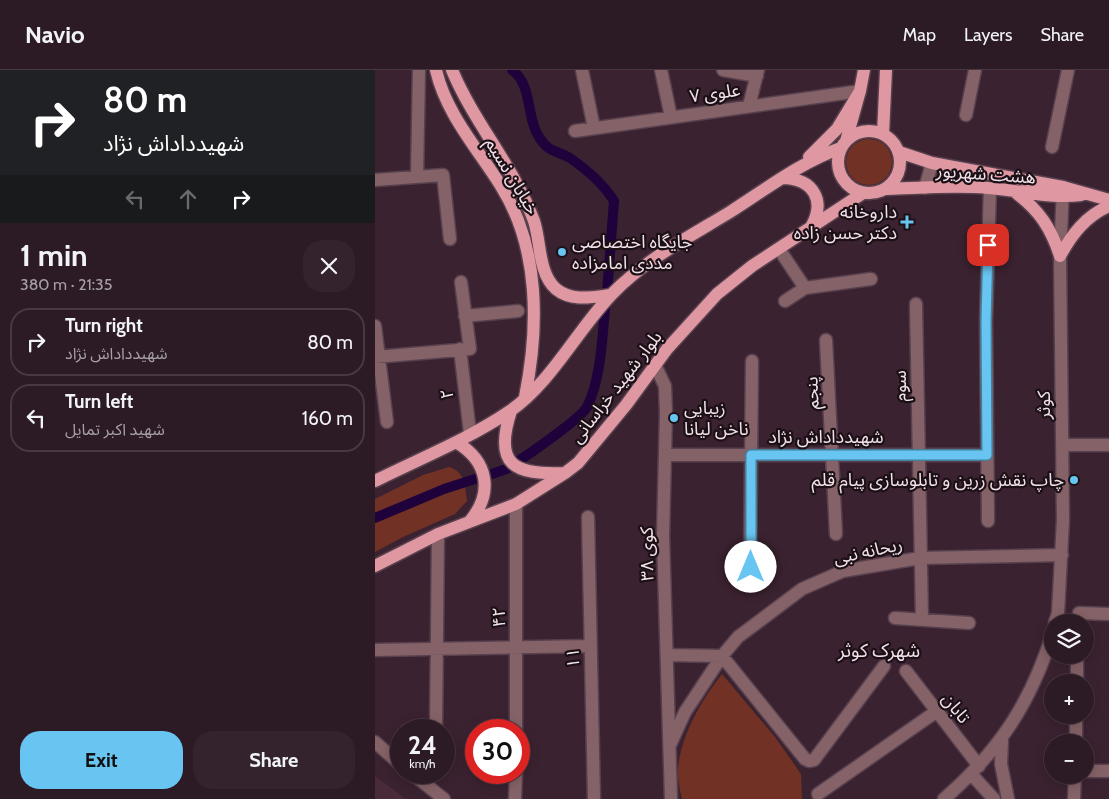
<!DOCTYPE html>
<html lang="en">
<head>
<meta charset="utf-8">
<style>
	body { margin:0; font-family:Cabin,"Noto Sans Arabic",sans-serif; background:#34232c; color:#f1f3f6; height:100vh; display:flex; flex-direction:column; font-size:19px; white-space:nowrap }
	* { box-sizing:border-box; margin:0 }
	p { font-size:16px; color:#a6a1a6 }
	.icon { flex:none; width:28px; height:28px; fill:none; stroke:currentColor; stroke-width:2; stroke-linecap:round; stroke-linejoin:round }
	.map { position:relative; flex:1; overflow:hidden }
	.panel { display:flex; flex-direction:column; background:#2c1a24; width:375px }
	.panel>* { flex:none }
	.hud { background:#202124; color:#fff; overflow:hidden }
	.tools { position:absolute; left:669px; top:544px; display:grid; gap:10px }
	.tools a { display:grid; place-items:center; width:50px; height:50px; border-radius:50%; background:#2c1a24; box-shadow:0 2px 12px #0003,0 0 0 1px #483841; font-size:25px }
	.speed { position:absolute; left:15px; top:649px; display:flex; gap:10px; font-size:25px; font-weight:700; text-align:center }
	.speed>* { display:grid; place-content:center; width:65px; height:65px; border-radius:50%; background:#2c1a24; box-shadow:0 2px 12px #0003,0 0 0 1px #483841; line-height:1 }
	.speed small { font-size:12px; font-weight:400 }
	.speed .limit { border:8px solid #d22; background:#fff; color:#111 }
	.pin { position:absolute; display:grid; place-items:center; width:42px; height:42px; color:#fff; margin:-21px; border-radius:10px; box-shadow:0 2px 8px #0006 }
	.me { position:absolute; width:55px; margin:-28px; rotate:0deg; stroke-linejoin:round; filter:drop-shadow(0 0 4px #0008) }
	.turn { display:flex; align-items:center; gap:18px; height:105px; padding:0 20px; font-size:22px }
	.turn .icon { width:65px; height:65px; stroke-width:2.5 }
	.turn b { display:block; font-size:35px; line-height:42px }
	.lanes { display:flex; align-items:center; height:48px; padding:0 20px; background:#0003; justify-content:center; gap:25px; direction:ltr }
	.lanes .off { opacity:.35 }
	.round { display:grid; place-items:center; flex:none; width:52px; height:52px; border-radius:20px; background:#34232c }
	.head { display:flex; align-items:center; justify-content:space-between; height:85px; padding:0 20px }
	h1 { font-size:30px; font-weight:700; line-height:38px }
	.action { display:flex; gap:10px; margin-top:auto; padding:10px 20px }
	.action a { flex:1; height:58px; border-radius:20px; background:#68c4f0; color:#111; font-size:20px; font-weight:700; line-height:58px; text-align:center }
	.action a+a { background:#34232c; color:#f1f3f6 }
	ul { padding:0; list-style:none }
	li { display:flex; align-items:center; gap:15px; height:68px; margin:0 10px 8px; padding:0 10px; border:2px solid #483841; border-radius:20px }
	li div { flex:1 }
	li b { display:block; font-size:19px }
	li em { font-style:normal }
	header { display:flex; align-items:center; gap:30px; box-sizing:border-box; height:70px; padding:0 25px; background:#2c1a24; border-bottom:1px solid #483841 }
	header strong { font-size:24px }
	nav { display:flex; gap:28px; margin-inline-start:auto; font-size:18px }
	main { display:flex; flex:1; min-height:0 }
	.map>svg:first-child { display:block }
	.built { fill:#492a3b }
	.green { fill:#713225 }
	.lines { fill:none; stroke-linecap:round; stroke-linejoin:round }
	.canal { stroke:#1f023b; stroke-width:10 }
	.minor-casing { stroke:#58414e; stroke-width:15 }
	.major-casing { stroke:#58414e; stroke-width:15 }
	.minor { stroke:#856267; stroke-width:12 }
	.major { stroke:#df98a2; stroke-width:12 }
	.route-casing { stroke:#447f9c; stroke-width:12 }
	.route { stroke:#68c4f0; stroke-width:9 }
	.poi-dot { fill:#68c4f0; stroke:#1b1016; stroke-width:2 }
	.labels { text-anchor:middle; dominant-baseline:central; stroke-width:4.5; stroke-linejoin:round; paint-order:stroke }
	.street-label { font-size:18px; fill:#f2e1e9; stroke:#1b1016 }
	.poi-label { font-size:18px; fill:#f2e1e9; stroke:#1b1016; text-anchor:end }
	.neighbourhood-label { font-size:19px; fill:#f2e1e9; stroke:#1b1016 }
</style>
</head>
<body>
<header>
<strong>Navio</strong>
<nav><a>Map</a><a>Layers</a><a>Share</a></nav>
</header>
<main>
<section class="panel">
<div class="hud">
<div class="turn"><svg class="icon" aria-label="right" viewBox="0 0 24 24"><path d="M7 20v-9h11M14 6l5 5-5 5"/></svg><div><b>80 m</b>شهیدداداش نژاد</div></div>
<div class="lanes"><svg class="icon off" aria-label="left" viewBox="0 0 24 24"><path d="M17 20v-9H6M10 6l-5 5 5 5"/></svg><svg class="icon off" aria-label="ahead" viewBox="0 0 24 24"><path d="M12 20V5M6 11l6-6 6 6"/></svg><svg class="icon" aria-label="right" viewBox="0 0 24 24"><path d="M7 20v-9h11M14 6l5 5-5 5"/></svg></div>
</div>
<div class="head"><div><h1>1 min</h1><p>380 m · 21:35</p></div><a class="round"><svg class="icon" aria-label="close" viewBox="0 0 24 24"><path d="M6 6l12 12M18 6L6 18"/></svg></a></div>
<ul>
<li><svg class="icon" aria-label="right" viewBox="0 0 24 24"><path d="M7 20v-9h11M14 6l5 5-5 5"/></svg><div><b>Turn right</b><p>شهیدداداش نژاد</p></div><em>80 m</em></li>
<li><svg class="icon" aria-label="left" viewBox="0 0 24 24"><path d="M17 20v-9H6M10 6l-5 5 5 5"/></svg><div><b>Turn left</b><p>شهید اکبر تمایل</p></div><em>160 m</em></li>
</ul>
<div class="action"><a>Exit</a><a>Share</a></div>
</section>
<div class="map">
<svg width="734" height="729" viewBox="0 0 734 729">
	<rect width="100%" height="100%" fill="#3b2230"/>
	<path class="built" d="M0 706 31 729H0Z"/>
	<path class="green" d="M471 92a23 23 0 1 1 46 0a23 23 0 1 1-46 0Z
		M74 397C90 402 90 415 92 431L80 444 28 467 0 482V429L48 405Z
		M347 604 400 667 426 704 427 729H307C305 720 302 708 303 698 307 663 326 631 347 604Z"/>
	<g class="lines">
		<path class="canal" d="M137 0C158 15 151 48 164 67 174 83 181 80 195 88 211 99 229 115 239 131L232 223
			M143 391C156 383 206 348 212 337 226 308 227 270 230 239
			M114 405 134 398
			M0 448 69 419 103 408"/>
		<g class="minor-casing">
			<path id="minor" d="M207 0 219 58
				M286 0 296 47
				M348 0 382 6
				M374 36 383 0
				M591 45 600 0
				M200 61 485 21
				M677 77 693 0
				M42 106 44 0
				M0 110 68 105 75 169
				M550 118 557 93
				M404 179 430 218
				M410 231 430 218 496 209
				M541 234 547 549
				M90 246 143 241
				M0 256 12 352
				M451 270 461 464
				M85 279 95 363
				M0 287 95 279 86 212
				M280 295 290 316 291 343 288 466 296 729
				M687 375H734
				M290 385H612
				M141 434V660
				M213 447 219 729
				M613 451 611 251 615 118
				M375 497 377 291
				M704 543 734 544
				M520 548 594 553
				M680 552 683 543 688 450 685 186 688 117
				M0 580 215 576
				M292 585 347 586 430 689 434 691 439 690 509 596
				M531 601 604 696
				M702 612V585
				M61 660 63 464
				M627 670 626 694 633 729
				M0 672 26 695
				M701 672V645
				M295 675 310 642 347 586 363 567 427 519 468 501 545 488 687 485
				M710 701H734
				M35 702 69 729
				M597 705 619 729
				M443 724 562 641
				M140 729 141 702
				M569 729C624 681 656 633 678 562
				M699 729 700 705"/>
		</g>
		<g class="major-casing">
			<path id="major" d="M61 0C71 44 103 79 126 116 165 178 164 258 150 327
				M77 0C99 53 139 97 159 151 166 172 163 203 181 219 197 232 218 227 236 225
				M463 92a31 31 0 1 1 62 0a31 31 0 1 1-62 0Z
				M508 64 511 0
				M471 71 485 21 489 0
				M524 82 557 93 688 117 734 130
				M434 87 462 59 485 21
				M408 108C439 109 451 131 436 157
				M512 119C545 118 579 115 613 118 644 120 674 129 706 125
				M641 123C664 140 676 158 685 186
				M685 186C697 164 711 146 734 136
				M136 341C118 396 140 405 190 403
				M81 372C113 391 119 422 95 451
				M0 411C44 389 94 369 135 341 176 313 203 259 237 224 271 189 314 167 355 142 391 119 426 92 466 78
				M0 496 63 464 141 434 190 403 203 393 251 335 292 279 342 224 377 196 488 123"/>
		</g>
		<use href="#minor" class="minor"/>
		<use href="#major" class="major"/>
	</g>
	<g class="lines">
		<g class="route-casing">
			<path id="route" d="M376 497V385H612L611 251 613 175"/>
		</g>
		<use href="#route" class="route"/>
	</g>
	<g class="poi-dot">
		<path d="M529.5 144.5h5v5h5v5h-5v5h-5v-5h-5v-5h5z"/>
		<circle cx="187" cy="182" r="5"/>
		<circle cx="299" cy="348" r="5"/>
		<circle cx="699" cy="410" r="5"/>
	</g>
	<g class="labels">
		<g class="street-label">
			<text transform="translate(340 23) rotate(-8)">علوی ۷</text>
			<text transform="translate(611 104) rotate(4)">هشت شهریور</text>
			<text transform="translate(137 106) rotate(59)">خیابان نسیم</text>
			<text transform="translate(525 316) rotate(-91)">سوم</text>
			<text transform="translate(241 317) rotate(-52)">بلوار شهید خراسانی</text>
			<text transform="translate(437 323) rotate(-93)">پنجم</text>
			<text transform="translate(72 324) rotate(-97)">۲</text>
			<text transform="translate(669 335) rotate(-90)">کوثر</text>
			<text x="451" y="367">شهیدداداش نژاد</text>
			<text transform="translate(493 481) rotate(-12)">ریحانه نبی</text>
			<text transform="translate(272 484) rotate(-91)">کوی ۳۸</text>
			<text transform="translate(124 547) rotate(-91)">۴۲</text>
			<text transform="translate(198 588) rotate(-91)">۱۱</text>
			<text transform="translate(581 638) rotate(52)">تابان</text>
		</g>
		<g class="poi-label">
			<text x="522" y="142">داروخانه<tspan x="522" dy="21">دکتر حسن زاده</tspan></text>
			<text x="197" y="172" text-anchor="start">جایگاه اختصاصی<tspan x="197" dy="21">مددی امامزاده</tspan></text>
			<text x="309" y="338" text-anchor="start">زیبایی<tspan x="309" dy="21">ناخن لیانا</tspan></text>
			<text x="689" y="410">چاپ نقش زرین و تابلوسازی پیام قلم</text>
		</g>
		<g class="neighbourhood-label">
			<text x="504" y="580">شهرک کوثر</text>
		</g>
	</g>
</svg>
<div class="tools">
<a><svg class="icon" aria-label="layers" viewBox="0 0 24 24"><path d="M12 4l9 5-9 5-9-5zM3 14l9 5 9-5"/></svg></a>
<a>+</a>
<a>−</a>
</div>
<div class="speed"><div>24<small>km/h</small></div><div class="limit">30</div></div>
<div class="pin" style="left:613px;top:175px;background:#d93025"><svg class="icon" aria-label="arrive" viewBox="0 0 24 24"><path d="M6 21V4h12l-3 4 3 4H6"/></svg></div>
<svg class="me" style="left:376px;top:497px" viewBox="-20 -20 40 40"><circle r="19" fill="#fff"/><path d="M0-13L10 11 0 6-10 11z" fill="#68c4f0"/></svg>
</div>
</main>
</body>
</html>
